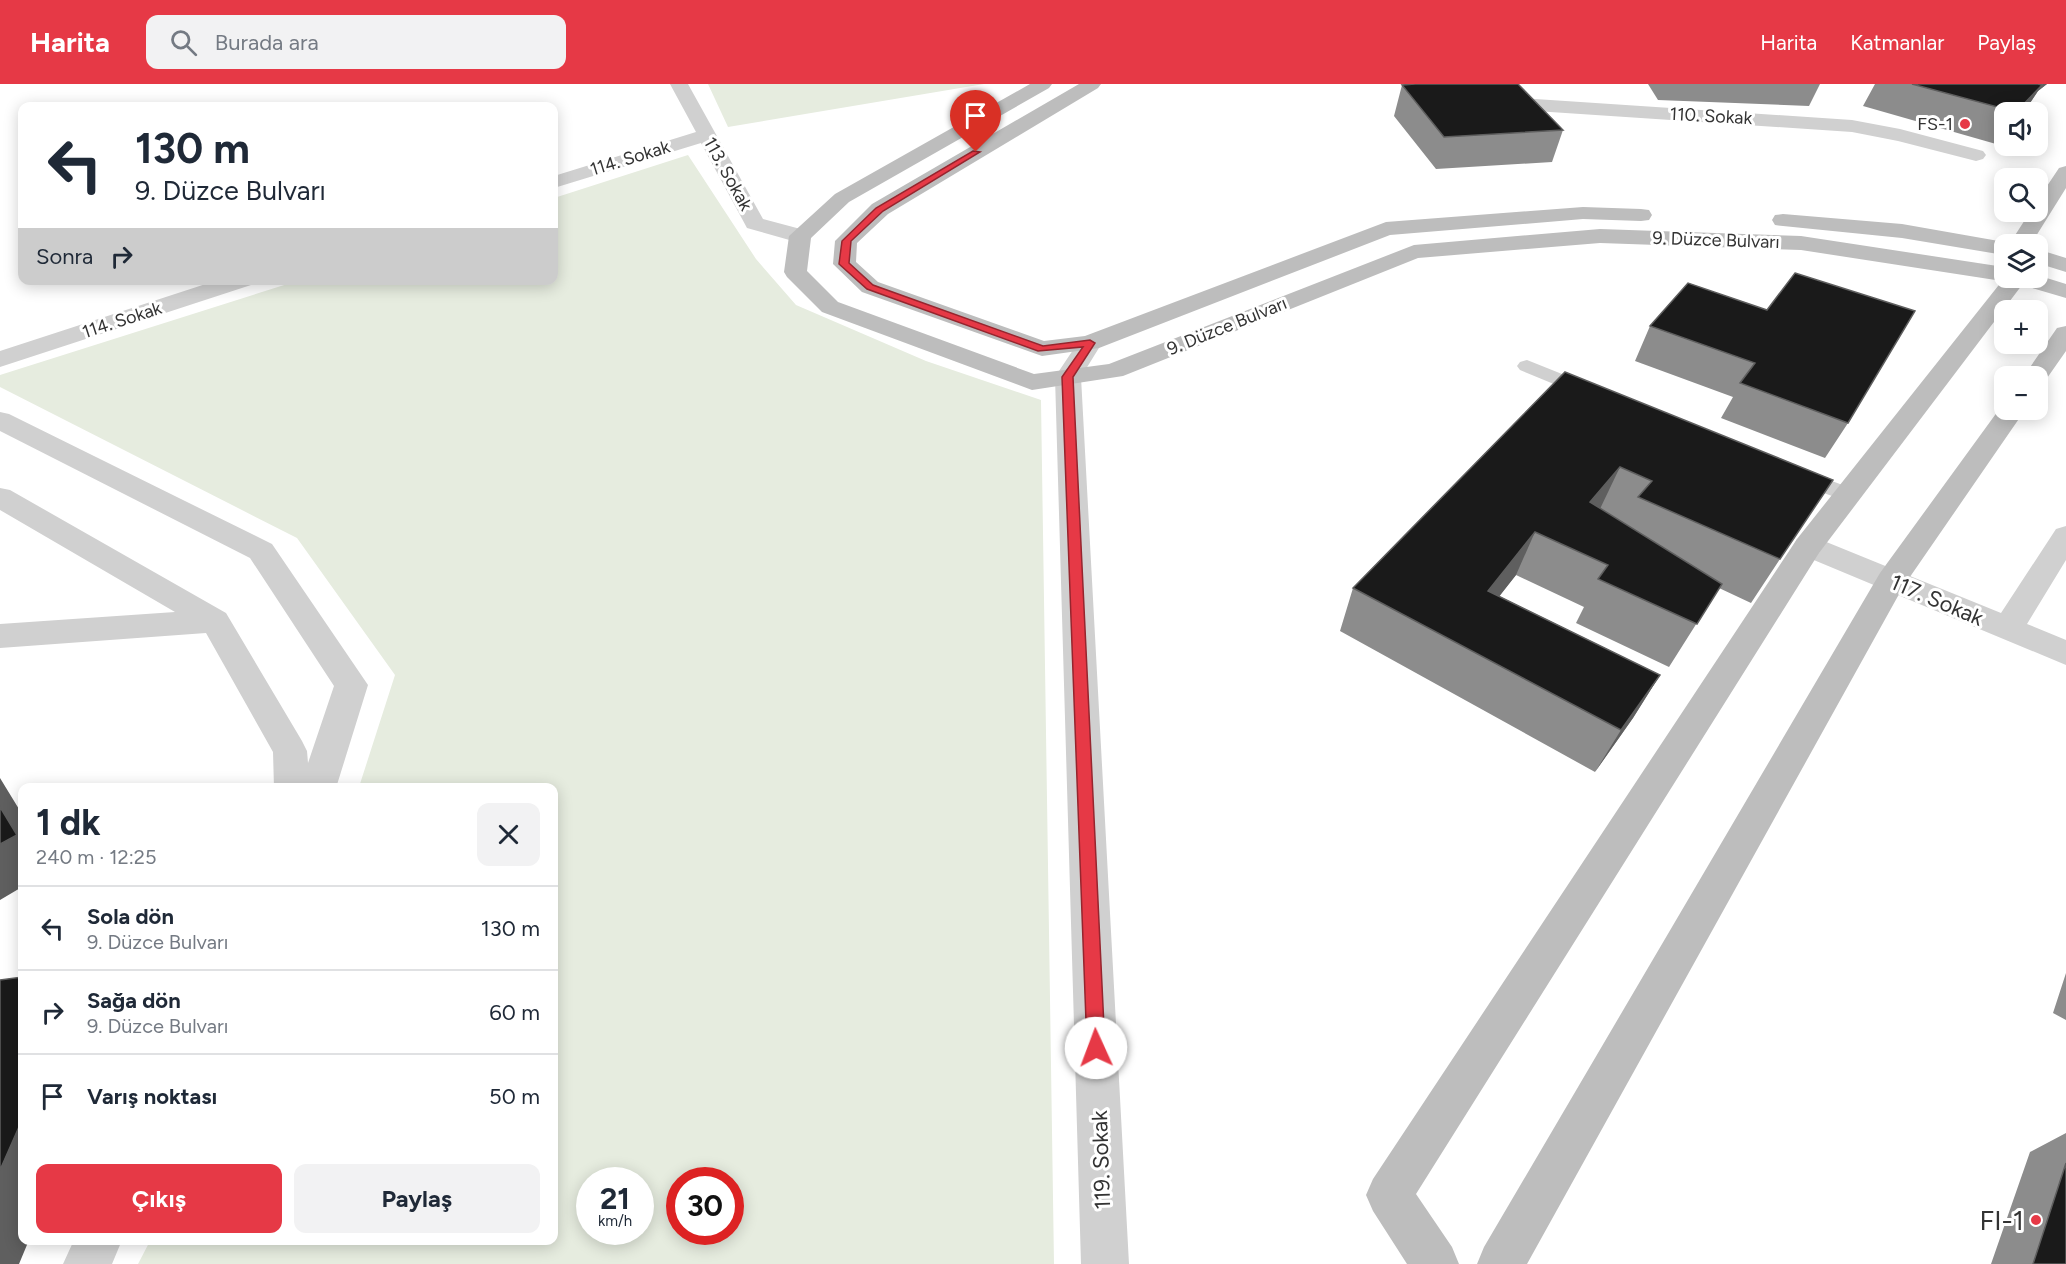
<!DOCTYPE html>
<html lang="tr">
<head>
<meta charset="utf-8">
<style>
	body { margin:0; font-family:Figtree,sans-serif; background:#f2f2f3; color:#1f2937; height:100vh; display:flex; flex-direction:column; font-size:22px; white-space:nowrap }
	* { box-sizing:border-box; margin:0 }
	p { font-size:20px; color:#747a83 }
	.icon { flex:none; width:33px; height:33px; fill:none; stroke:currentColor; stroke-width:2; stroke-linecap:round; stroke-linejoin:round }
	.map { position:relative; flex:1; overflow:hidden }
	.sheet { position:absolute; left:18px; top:699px; width:540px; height:462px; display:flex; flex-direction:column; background:#fff; border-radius:12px; box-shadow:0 3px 15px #0003 }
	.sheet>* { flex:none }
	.guide { position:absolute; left:18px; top:18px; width:540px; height:183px; border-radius:12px; box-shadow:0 3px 15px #0003; background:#fff; color:#1f2937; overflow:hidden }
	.buttons { position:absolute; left:1994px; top:18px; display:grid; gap:12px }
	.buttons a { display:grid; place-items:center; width:54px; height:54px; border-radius:12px; background:#fff; box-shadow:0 3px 15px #0003; font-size:30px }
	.speed { position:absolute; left:576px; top:1083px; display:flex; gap:12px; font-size:30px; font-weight:700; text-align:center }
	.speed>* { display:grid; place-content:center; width:78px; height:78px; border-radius:50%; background:#fff; box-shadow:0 3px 15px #0003; line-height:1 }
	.speed small { font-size:15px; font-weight:400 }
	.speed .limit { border:9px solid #d22; background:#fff; color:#111 }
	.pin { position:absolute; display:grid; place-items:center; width:51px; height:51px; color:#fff; margin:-62px -26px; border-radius:50% 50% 50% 0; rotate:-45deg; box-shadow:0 0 6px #0007 }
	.pin .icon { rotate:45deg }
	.me { position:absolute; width:66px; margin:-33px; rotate:358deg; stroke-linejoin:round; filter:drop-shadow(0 0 4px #0008) }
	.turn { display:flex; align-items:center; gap:21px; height:126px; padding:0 18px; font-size:27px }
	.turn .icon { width:78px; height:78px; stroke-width:2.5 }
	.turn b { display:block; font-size:42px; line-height:51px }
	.then { display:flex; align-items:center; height:57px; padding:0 18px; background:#0003; gap:12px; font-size:22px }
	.round { display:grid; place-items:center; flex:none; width:63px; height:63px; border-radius:12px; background:#f2f2f3 }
	.head { display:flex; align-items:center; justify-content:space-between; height:102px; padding:0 18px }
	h1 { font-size:36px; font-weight:700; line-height:45px }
	.button { display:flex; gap:12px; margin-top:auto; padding:12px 18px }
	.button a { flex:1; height:69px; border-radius:12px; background:#e63946; color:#fff; font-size:24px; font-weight:700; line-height:69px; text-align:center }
	.button a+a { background:#f2f2f3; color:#1f2937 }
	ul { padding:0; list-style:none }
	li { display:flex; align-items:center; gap:18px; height:84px; padding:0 18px; border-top:2px solid #e0e1e3 }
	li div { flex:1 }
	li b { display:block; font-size:22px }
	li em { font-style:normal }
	header { display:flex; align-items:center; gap:36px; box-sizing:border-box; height:84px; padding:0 30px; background:#e63946; color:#fff }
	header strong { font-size:28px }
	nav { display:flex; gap:33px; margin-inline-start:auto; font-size:21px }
	.search { width:420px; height:54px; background:#f2f2f3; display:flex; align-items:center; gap:15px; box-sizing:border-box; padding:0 21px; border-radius:12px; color:#747a83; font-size:22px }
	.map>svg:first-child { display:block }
	.green { fill:#e6ecdf; fill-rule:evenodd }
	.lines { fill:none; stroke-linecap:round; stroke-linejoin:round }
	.lane { fill:#d0d0d0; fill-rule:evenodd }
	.street { fill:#d0d0d0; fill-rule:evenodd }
	.secondary { fill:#bdbdbd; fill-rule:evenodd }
	.wall { fill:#8c8c8c }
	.shaded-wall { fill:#5f5f5f }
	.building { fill:#1a1a1a; stroke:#5f5f5f; stroke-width:1.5 }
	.route { fill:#e63946; stroke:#96252e; stroke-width:1.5 }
	.poi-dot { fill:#e63946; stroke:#fff; stroke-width:2 }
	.labels { text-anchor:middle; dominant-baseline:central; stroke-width:6; stroke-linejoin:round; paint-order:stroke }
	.far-street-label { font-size:18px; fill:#333; stroke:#fff }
	.far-poi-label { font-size:18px; fill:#333; stroke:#fff; text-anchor:end }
	.street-label { font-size:22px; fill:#333; stroke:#fff }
	.near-poi-label { font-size:27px; fill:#333; stroke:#fff; text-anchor:end }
</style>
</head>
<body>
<header>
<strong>Harita</strong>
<div class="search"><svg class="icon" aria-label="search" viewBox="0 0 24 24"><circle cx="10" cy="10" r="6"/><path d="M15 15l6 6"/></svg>Burada ara</div>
<nav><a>Harita</a><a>Katmanlar</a><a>Paylaş</a></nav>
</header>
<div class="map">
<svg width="2066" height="1180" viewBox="0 0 2066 1180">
	<rect width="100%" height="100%" fill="#fff"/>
	<path class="green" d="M708 0H984L728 43Z
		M688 71 756 175 796 221 926 277 1041 316 1054 1180H138L150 1157 554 1156V704L359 703 395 591 297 454 0 303V291L297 197 554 196V114ZM590 1096H640V1148H590ZM680 1096H730V1148H680Z"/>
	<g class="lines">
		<path class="lane" d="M1527 276 1597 304 1600 308 1597 312H1583L1520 286 1517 282 1520 278Z
			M1797 384 1856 406 1859 411 1856 416 1848 418 1789 396 1786 391 1789 386Z"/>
		<path class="street" d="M670 0H688L763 135 808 147 811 152 808 157 800 159 747 144 701 59 554 104V92L696 48Z
			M1437 0H1467L1520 14 1852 36 1900 45 1983 67 1986 71 1983 75 1976 77 1898 57 1852 48 1519 26 1440 4Z
			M218 196H254L251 201 0 283V267Z
			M1090 252 1099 254 1102 259 1081 293 1129 1180H1081L1055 293 1081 254Z
			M0 328 9 330 272 460 368 601 336 704H274L273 668 206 549 0 564V540L175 528 0 426V404L10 406 226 529 302 657 307 667 308 679 334 602 250 474 0 347Z
			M2066 442V476L2027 540 2066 556V581L1797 469 1793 462 1797 455 1808 452 1819 455 2001 529 2056 445Z
			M74 1156H122L112 1180H63Z"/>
		<path class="secondary" d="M1030 0H1052L1049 4 849 118 811 154 807 187 838 218 1034 290 1109 280 1414 161 1600 145 1801 152 2004 183V194H2037V191L2066 200V214L2022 201 1819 469 1416 1110 1452 1163 1459 1180H1407L1373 1127 1366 1111 1373 1095 1797 455 2002 197 1801 166 1600 159 1418 174 1123 292 1032 306 822 228 787 193 784 188 789 152 835 110Z
			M1079 0H1101L1098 4 888 130 857 159 856 178 878 198 1044 257 1085 252 1386 138 1583 123 1641 125 1649 126 1652 131 1649 136 1641 137 1583 135 1390 151 1099 264 1042 272 862 208 833 180 835 157 872 120Z
			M2066 82V104L2031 160H2004V171L1902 154 1783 142 1775 141 1772 136 1775 131 1783 130 1902 140 2010 159 2030 128H2037V117L2059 84Z
			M2037 165 2066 174V188L2037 179Z
			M2066 242V267L2045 297 2037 299V292H2024L2057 244Z
			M2003 320 2004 326H2025L1903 503 1527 1180H1477L1484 1163 1880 489Z"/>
	</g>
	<path class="wall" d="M1648 0H1820L1809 22 1658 16Z
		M1875 0H2047L2038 7 2024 28H2004V51L1996 60 1863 22Z
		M1402 1 1563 46 1552 78 1436 85 1394 32Z
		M1688 199 1848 339 1825 374 1721 334 1733 313 1635 277 1650 242Z
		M1565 288 1780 475 1751 519 1719 504 1669 583 1576 539 1584 523 1516 491 1499 512 1660 591 1633 634 1595 688 1340 547 1353 504Z
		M2066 889V936L2053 929Z
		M2066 1049V1180H1991L2030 1068Z"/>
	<path class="shaded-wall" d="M2043 0H2047L2038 7Z
		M2042 1 2024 28H2016Z
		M2004 47V51L1996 60Z
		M1620 383 1599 427 1590 418Z
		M1535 448 1516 491 1470 550 1488 507Z
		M1660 591 1633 634 1595 688 1621 646Z
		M0 694 22 730V803L0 816Z
		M22 1036V1156H29L19 1180H0V1086Z"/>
	<path class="building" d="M1415 0H1518L1563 46 1444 53 1402 1Z
		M1912 0H2038L2042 1 2016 28Z
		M1795 189 1915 227 1848 339 1740 299 1755 279 1650 242 1688 199 1767 226Z
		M1565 288 1833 396 1780 475 1638 413 1652 397 1620 383 1590 418 1722 500 1697 540 1598 495 1608 481 1535 448 1488 507 1660 591 1621 646 1353 504Z
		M0 723 17 751 0 760Z
		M22 893V1036L0 1086V896Z
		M2066 1079V1180H2033Z"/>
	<path class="route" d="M973 67 980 68 883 127 851 157 849 179 873 201 1043 262 1090 256 1095 259 1073 293 1105 964 1102 970 1096 973 1090 970 1087 964 1062 293 1083 263 1038 267 867 205 839 180 842 157 876 124Z"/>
	<g class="poi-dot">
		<circle cx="1965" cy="40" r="6"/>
		<circle cx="2036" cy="1136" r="6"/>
	</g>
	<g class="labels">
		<g class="far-street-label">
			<text transform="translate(1711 32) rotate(3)">110. Sokak</text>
			<text transform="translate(630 74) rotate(-17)">114. Sokak</text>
			<text transform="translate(728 90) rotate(61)">113. Sokak</text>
			<text transform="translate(1716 156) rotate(2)">9. Düzce Bulvarı</text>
			<text transform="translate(122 236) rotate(-18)">114. Sokak</text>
			<text transform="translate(1227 242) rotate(-22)">9. Düzce Bulvarı</text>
		</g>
		<g class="far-poi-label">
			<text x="1953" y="40">FS-1</text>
		</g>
		<g class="street-label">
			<text transform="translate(1937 516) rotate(23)">117. Sokak</text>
			<text transform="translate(1101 1076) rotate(-92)">119. Sokak</text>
		</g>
		<g class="near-poi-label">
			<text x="2024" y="1136">FI-1</text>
		</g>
	</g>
</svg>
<div class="buttons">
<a><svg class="icon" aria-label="sound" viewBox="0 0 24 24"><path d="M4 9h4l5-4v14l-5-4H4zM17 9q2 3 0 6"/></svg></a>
<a><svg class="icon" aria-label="search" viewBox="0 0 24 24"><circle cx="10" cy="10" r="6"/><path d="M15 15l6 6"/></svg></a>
<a><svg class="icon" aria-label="layers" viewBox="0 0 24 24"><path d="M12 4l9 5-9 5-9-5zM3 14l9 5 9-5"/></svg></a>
<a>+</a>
<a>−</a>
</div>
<div class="speed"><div>21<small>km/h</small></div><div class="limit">30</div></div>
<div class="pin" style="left:976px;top:68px;background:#d93025"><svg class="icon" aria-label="arrive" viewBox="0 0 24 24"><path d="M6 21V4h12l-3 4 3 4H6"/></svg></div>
<svg class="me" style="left:1096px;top:964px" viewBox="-20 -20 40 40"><circle r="19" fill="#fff"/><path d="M0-13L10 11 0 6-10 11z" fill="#e63946"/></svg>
<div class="guide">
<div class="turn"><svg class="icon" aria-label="left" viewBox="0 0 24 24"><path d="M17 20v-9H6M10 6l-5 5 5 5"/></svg><div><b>130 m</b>9. Düzce Bulvarı</div></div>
<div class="then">Sonra<svg class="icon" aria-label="right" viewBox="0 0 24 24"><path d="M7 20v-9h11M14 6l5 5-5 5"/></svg></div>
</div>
<section class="sheet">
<div class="head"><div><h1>1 dk</h1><p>240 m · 12:25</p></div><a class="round"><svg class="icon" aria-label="close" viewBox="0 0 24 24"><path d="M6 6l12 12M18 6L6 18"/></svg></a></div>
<ul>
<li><svg class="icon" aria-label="left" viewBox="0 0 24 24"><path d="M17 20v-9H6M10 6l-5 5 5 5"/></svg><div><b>Sola dön</b><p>9. Düzce Bulvarı</p></div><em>130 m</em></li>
<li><svg class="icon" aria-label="right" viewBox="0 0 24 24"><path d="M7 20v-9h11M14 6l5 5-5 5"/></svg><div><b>Sağa dön</b><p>9. Düzce Bulvarı</p></div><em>60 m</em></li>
<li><svg class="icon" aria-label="arrive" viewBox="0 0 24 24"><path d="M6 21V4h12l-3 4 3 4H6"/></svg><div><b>Varış noktası</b></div><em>50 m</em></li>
</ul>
<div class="button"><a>Çıkış</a><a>Paylaş</a></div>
</section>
</div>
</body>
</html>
